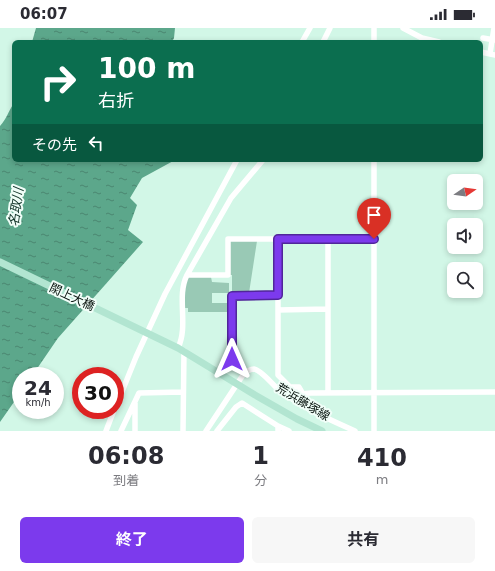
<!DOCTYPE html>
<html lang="ja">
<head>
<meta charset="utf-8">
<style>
	body { margin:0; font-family:"DejaVu Sans","Noto Sans JP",sans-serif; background:#f7f7f7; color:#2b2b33; height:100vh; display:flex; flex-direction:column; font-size:15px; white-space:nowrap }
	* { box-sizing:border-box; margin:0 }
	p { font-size:13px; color:#7c7c81 }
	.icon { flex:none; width:22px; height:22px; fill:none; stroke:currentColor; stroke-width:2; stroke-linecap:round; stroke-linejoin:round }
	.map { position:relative; height:403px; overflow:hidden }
	.panel { display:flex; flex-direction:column; background:#fff; flex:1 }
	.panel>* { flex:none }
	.top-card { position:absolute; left:12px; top:12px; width:471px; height:122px; border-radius:6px; box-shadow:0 2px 6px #0003; background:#0b6e4f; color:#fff; overflow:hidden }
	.needle { width:26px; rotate:77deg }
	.controls { position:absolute; left:447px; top:146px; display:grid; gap:8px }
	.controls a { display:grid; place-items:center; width:36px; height:36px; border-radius:6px; background:#fff; box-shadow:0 2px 6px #0003; font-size:20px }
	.speed { position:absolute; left:12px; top:339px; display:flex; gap:8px; font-size:20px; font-weight:700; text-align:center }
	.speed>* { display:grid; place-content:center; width:52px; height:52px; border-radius:50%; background:#fff; box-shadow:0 2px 6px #0003; line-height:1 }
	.speed small { font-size:10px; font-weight:400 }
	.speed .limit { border:6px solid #d22; background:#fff; color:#111 }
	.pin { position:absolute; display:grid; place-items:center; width:34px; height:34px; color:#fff; margin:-41px -17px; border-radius:50% 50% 50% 0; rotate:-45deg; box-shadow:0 0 4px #0007 }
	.pin .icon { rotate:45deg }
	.me { position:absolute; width:44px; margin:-22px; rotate:0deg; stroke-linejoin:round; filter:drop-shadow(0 0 3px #0008) }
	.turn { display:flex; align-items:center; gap:14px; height:84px; padding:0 20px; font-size:18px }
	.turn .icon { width:52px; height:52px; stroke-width:2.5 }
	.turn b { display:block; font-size:28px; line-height:34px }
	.then { display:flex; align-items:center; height:38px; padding:0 20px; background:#0003; gap:8px; font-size:15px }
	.eta { display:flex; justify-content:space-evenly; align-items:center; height:68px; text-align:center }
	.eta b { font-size:24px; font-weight:700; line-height:28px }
	.primary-button { display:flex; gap:8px; margin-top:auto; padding:8px 20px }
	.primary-button a { flex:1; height:46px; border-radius:6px; background:#7c3aed; color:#fff; font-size:16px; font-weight:700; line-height:46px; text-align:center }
	.primary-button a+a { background:#f7f7f7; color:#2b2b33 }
	.status { display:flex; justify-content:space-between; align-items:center; height:28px; padding:0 20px; background:#fff; direction:ltr }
	.status svg { height:11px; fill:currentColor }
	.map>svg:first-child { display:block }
	.grass { fill:#99c9b5 }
	.water { fill:url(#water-ripples) }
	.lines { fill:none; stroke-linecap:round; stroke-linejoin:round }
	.minor { stroke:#fff; stroke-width:5.5 }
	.major { stroke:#b2e5d1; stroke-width:7 }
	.route-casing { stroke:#51269a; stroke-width:10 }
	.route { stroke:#7c3aed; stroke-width:7 }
	.labels { text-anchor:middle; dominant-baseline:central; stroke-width:4; stroke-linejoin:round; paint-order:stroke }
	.street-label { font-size:12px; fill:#040f0a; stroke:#f0fef8 }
	.water-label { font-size:13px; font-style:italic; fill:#103327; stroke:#f0fef8 }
</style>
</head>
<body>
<div class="status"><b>06:07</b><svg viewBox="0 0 49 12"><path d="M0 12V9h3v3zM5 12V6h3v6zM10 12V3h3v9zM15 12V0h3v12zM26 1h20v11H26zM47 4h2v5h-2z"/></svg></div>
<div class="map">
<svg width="495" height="403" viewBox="0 0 495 403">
	<defs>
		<pattern id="water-ripples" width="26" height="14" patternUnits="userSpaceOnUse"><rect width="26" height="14" fill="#5ca78b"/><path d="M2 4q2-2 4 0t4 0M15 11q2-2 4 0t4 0" fill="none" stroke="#4a8670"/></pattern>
	</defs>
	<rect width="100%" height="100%" fill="#d2f7e7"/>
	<path class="grass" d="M230 213H257L249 265H232V247H230Z
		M188 249H211L212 254 229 255V265H212V275H229V284H188V280H185V257Z"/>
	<path class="water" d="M36 0H175L174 10 172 14H32Z
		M14 75V132H175L142 150 130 170 137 177 128 202 143 214 58 310 32 348H21V364L0 394V98C6 92 9 82 14 75Z"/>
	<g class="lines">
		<path class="minor" d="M374 0V14
			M403 0 422 10 439 14
			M483 10 495 12
			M302 14 310 0
			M323 14 330 0
			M481 24 495 27
			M490 26 494 0
			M374 132V403
			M278 211V347L290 359H299L303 366
			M328 211V365
			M187 247 231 170 263 132
			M278 282 328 281
			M178 320C189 297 176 269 187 247H228V211H374
			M232 331V268L278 267
			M298 373C300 366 304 365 311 365L495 364
			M135 375V403
			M115 381 136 329 165 266 237 132
			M278 398 289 403
			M106 403 114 382
			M121 403 139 365 183 364
			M183 403 184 323
			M206 403 243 347C246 344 249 341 254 341 261 342 272 356 278 361 301 379 328 391 355 403
			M217 403 236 379 242 375 278 398V403"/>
		<path class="major" d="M0 234 178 320 255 367 297 391 322 403"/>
	</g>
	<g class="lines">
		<g class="route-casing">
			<path id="route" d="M232 331V268L278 267V211H374"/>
		</g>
		<use href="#route" class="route"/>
	</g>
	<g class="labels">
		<g class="street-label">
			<text transform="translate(72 269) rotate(25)">閖上大橋</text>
			<text transform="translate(303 374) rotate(31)">荒浜藤塚線</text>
		</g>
		<g class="water-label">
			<text transform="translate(16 179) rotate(-82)">名取川</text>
		</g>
	</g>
</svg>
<div class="controls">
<a><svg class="needle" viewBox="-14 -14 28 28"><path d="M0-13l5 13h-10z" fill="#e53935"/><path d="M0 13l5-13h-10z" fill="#7c7c81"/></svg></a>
<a><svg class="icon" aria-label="sound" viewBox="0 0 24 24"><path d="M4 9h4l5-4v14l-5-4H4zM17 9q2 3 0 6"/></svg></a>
<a><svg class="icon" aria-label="search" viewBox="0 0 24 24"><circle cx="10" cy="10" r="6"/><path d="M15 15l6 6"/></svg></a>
</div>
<div class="speed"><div>24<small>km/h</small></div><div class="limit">30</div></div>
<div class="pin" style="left:374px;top:211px;background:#d93025"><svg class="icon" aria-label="arrive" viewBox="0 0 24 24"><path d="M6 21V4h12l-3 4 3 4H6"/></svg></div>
<svg class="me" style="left:232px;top:331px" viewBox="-20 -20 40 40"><path d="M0-17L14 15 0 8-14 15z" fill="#7c3aed" stroke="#fff" stroke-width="4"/></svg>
<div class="top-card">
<div class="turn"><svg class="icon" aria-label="right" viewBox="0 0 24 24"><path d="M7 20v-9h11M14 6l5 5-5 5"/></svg><div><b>100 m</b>右折</div></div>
<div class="then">その先<svg class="icon" aria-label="left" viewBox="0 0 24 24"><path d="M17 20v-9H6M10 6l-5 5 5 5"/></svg></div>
</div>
</div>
<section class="panel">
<div class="eta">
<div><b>06:08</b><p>到着</p></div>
<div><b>1</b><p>分</p></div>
<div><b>410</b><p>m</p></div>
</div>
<div class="primary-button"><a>終了</a><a>共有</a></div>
</section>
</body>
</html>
